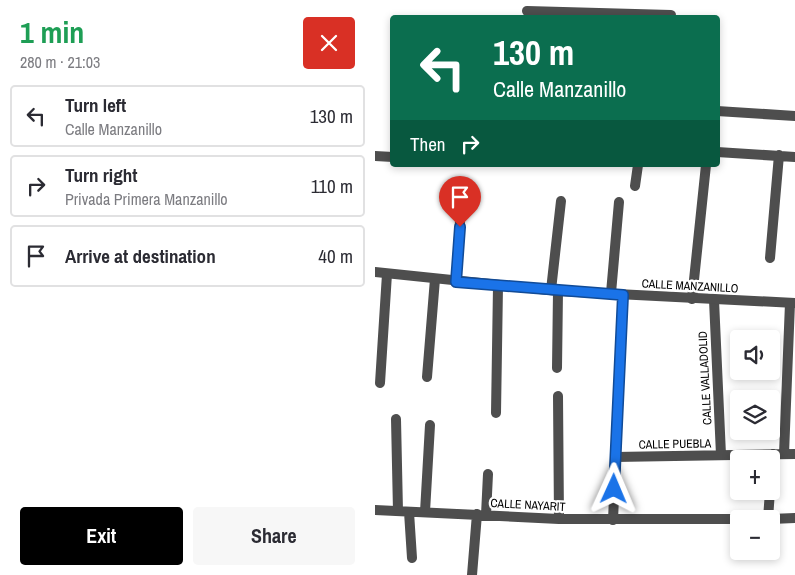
<!DOCTYPE html>
<html lang="en">
<head>
<meta charset="utf-8">
<style>
	body { margin:0; font-family:"Archivo Narrow",sans-serif; background:#f7f7f7; color:#2b2b33; height:100vh; display:flex; flex-direction:column; font-size:19px; white-space:nowrap }
	* { box-sizing:border-box; margin:0 }
	p { font-size:16px; color:#7c7c81 }
	.icon { flex:none; width:28px; height:28px; fill:none; stroke:currentColor; stroke-width:2; stroke-linecap:round; stroke-linejoin:round }
	.map { position:relative; flex:1; overflow:hidden }
	.sheet { display:flex; flex-direction:column; background:#fff; width:375px }
	.sheet>* { flex:none }
	.top-card { position:absolute; left:15px; top:15px; width:330px; height:152px; border-radius:5px; box-shadow:0 2px 8px #0003; background:#0b6e4f; color:#fff; overflow:hidden }
	.fabs { position:absolute; left:355px; top:330px; display:grid; gap:10px }
	.fabs a { display:grid; place-items:center; width:50px; height:50px; border-radius:5px; background:#fff; box-shadow:0 2px 8px #0003; font-size:25px }
	.pin { position:absolute; display:grid; place-items:center; width:42px; height:42px; color:#fff; margin:-51px -21px; border-radius:50% 50% 50% 0; rotate:-45deg; box-shadow:0 0 5px #0007 }
	.pin .icon { rotate:45deg }
	.me { position:absolute; width:55px; margin:-28px; rotate:1deg; stroke-linejoin:round; filter:drop-shadow(0 0 4px #0008) }
	.turn { display:flex; align-items:center; gap:18px; height:105px; padding:0 20px; font-size:22px }
	.turn .icon { width:65px; height:65px; stroke-width:2.5 }
	.turn b { display:block; font-size:35px; line-height:42px }
	.then { display:flex; align-items:center; height:48px; padding:0 20px; background:#0003; gap:10px; font-size:19px }
	.round { display:grid; place-items:center; flex:none; width:52px; height:52px; border-radius:5px; background:#f7f7f7 }
	.headline { display:flex; align-items:center; justify-content:space-between; height:85px; padding:0 20px }
	h1 { font-size:30px; font-weight:700; line-height:38px; color:#1e9e55 }
	.button { display:flex; gap:10px; margin-top:auto; padding:10px 20px }
	.button a { flex:1; height:58px; border-radius:5px; background:#000; color:#fff; font-size:20px; font-weight:700; line-height:58px; text-align:center }
	.button a+a { background:#f7f7f7; color:#2b2b33 }
	ul { padding:0; list-style:none }
	li { display:flex; align-items:center; gap:15px; height:62px; margin:0 10px 8px; padding:0 10px; border:2px solid #e1e1e2; border-radius:5px }
	li div { flex:1 }
	li b { display:block; font-size:19px }
	li em { font-style:normal }
	main { display:flex; flex:1; min-height:0 }
	.map>svg:first-child { display:block }
	.lines { fill:none; stroke-linecap:round; stroke-linejoin:round }
	.minor { stroke:#4e4e4e; stroke-width:10 }
	.tertiary { stroke:#4e4e4e; stroke-width:10 }
	.route-casing { stroke:#114b97; stroke-width:12 }
	.route { stroke:#1a73e8; stroke-width:9 }
	.labels { text-anchor:middle; dominant-baseline:central; stroke-width:4.5; stroke-linejoin:round; paint-order:stroke }
	.street-label { font-size:12px; fill:#000; stroke:#fff }
</style>
</head>
<body>
<main>
<section class="sheet">
<div class="headline"><div><h1>1 min</h1><p>280 m · 21:03</p></div><a class="round" style="background:#d93025;color:#fff"><svg class="icon" aria-label="close" viewBox="0 0 24 24"><path d="M6 6l12 12M18 6L6 18"/></svg></a></div>
<ul>
<li><svg class="icon" aria-label="left" viewBox="0 0 24 24"><path d="M17 20v-9H6M10 6l-5 5 5 5"/></svg><div><b>Turn left</b><p>Calle Manzanillo</p></div><em>130 m</em></li>
<li><svg class="icon" aria-label="right" viewBox="0 0 24 24"><path d="M7 20v-9h11M14 6l5 5-5 5"/></svg><div><b>Turn right</b><p>Privada Primera Manzanillo</p></div><em>110 m</em></li>
<li><svg class="icon" aria-label="arrive" viewBox="0 0 24 24"><path d="M6 21V4h12l-3 4 3 4H6"/></svg><div><b>Arrive at destination</b></div><em>40 m</em></li>
</ul>
<div class="button"><a>Exit</a><a>Share</a></div>
</section>
<div class="map">
<svg width="420" height="575" viewBox="0 0 420 575">
	<rect width="100%" height="100%" fill="#fff"/>
	<g class="lines">
		<path class="minor" d="M152 11 296 15
			M342 111 420 116
			M342 152 420 157
			M0 156 18 157
			M260 186 263 165
			M395 258 404 155
			M81 282 87 190
			M176 290 186 201
			M236 293 244 202
			M317 299 331 165
			M339 300 346 455
			M182 368 183 291
			M52 377 60 279
			M5 383 12 274
			M183 396 184 519
			M121 413 123 286
			M21 419 23 511
			M409 454 415 303
			M240 457 420 454
			M396 473 398 454
			M0 510 184 519H364
			M34 512 37 558
			M50 512 55 425
			M111 515 113 474
			M393 519 395 491
			M396 519 420 518
			M238 520 248 295
			M97 575 102 514"/>
		<path class="tertiary" d="M0 272 183 291 420 303"/>
	</g>
	<g class="lines">
		<g class="route-casing">
			<path id="route" d="M85 227 81 282 248 295 239 489"/>
		</g>
		<use href="#route" class="route"/>
	</g>
	<g class="labels">
		<g class="street-label">
			<text transform="translate(315 286) rotate(3)">CALLE MANZANILLO</text>
			<text transform="translate(330 378) rotate(-93)">CALLE VALLADOLID</text>
			<text transform="translate(300 444) rotate(-1)">CALLE PUEBLA</text>
			<text transform="translate(153 505) rotate(3)">CALLE NAYARIT</text>
		</g>
	</g>
</svg>
<div class="fabs">
<a><svg class="icon" aria-label="sound" viewBox="0 0 24 24"><path d="M4 9h4l5-4v14l-5-4H4zM17 9q2 3 0 6"/></svg></a>
<a><svg class="icon" aria-label="layers" viewBox="0 0 24 24"><path d="M12 4l9 5-9 5-9-5zM3 14l9 5 9-5"/></svg></a>
<a>+</a>
<a>−</a>
</div>
<div class="pin" style="left:85px;top:227px;background:#d93025"><svg class="icon" aria-label="arrive" viewBox="0 0 24 24"><path d="M6 21V4h12l-3 4 3 4H6"/></svg></div>
<svg class="me" style="left:239px;top:489px" viewBox="-20 -20 40 40"><path d="M0-17L14 15 0 8-14 15z" fill="#1a73e8" stroke="#fff" stroke-width="4"/></svg>
<div class="top-card">
<div class="turn"><svg class="icon" aria-label="left" viewBox="0 0 24 24"><path d="M17 20v-9H6M10 6l-5 5 5 5"/></svg><div><b>130 m</b>Calle Manzanillo</div></div>
<div class="then">Then<svg class="icon" aria-label="right" viewBox="0 0 24 24"><path d="M7 20v-9h11M14 6l5 5-5 5"/></svg></div>
</div>
</div>
</main>
</body>
</html>
